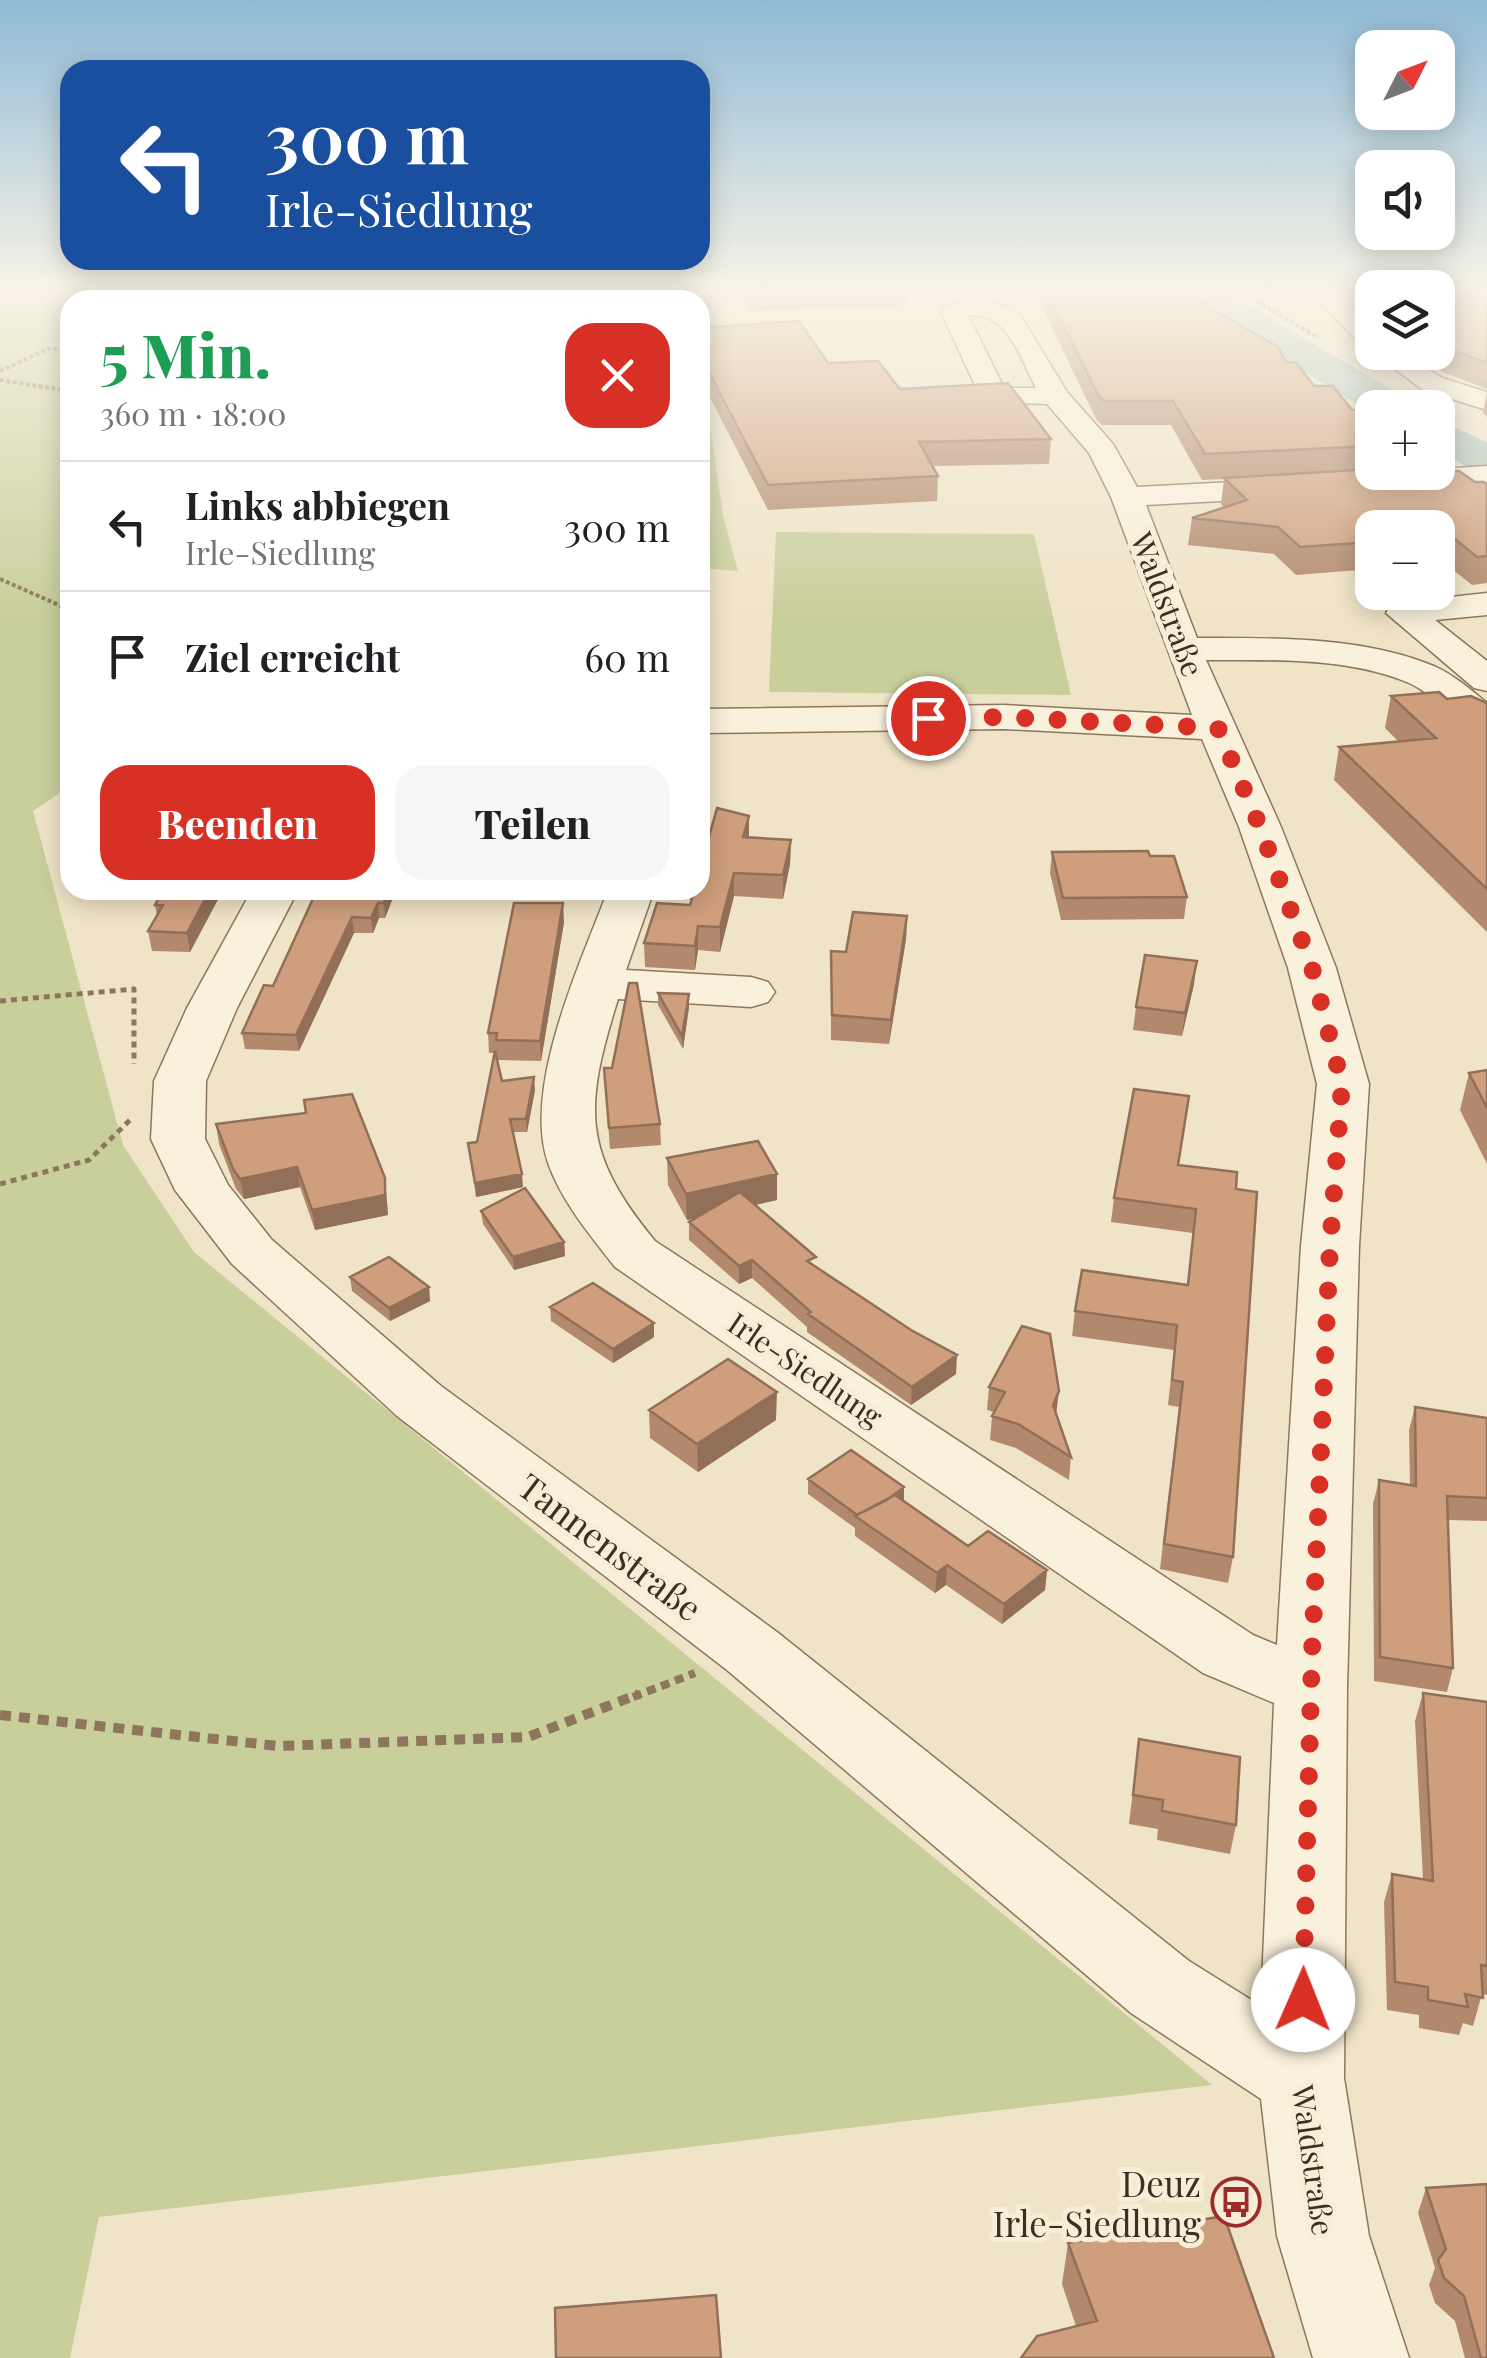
<!DOCTYPE html>
<html lang="de">
<head>
<meta charset="utf-8">
<style>
	body { margin:0; font-family:"Playfair Display",serif; background:#f6f6f6; color:#202124; height:100vh; display:flex; flex-direction:column; font-size:38px; white-space:nowrap }
	* { box-sizing:border-box; margin:0 }
	p { font-size:32px; color:#757577 }
	.icon { flex:none; width:55px; height:55px; fill:none; stroke:currentColor; stroke-width:2; stroke-linecap:round; stroke-linejoin:round }
	.map { position:relative; flex:1; overflow:hidden }
	.panel { position:absolute; left:60px; top:290px; width:650px; height:610px; display:flex; flex-direction:column; background:#fff; border-radius:30px; box-shadow:0 5px 25px #0003 }
	.panel>* { flex:none }
	.banner { position:absolute; left:60px; top:60px; width:650px; height:210px; border-radius:30px; box-shadow:0 5px 25px #0003; background:#1a4fa0; color:#fff; overflow:hidden }
	.needle { width:65px; rotate:48deg }
	.controls { position:absolute; left:1355px; top:30px; display:grid; gap:20px }
	.controls a { display:grid; place-items:center; width:100px; height:100px; border-radius:20px; background:#fff; box-shadow:0 5px 25px #0003; font-size:50px }
	.pin { position:absolute; display:grid; place-items:center; width:85px; height:85px; color:#fff; margin:-42px; border:5px solid #fff; border-radius:50%; box-shadow:0 2px 10px #0007 }
	.me { position:absolute; width:110px; margin:-55px; rotate:1deg; stroke-linejoin:round; filter:drop-shadow(0 0 8px #0008) }
	.turn { display:flex; align-items:center; gap:35px; height:210px; padding:0 40px; font-size:45px }
	.turn .icon { width:130px; height:130px; stroke-width:2.5 }
	.turn b { display:block; font-size:70px; line-height:85px }
	.round { display:grid; place-items:center; flex:none; width:105px; height:105px; border-radius:30px; background:#f6f6f6 }
	.head { display:flex; align-items:center; justify-content:space-between; height:170px; padding:0 40px }
	h1 { font-size:60px; font-weight:800; line-height:75px; color:#1e9e55 }
	.cta { display:flex; gap:20px; margin-top:auto; padding:20px 40px }
	.cta a { flex:1; height:115px; border-radius:30px; background:#d93025; color:#fff; font-size:40px; font-weight:800; line-height:115px; text-align:center }
	.cta a+a { background:#f6f6f6; color:#202124 }
	ul { padding:0; list-style:none }
	li { display:flex; align-items:center; gap:30px; height:130px; padding:0 40px; border-top:2px solid #e0e0e0 }
	li div { flex:1 }
	li b { display:block; font-size:38px }
	li em { font-style:normal }
	.map>svg:first-child { display:block }
	.green { fill:#c9cf9b }
	.lines { fill:none; stroke-linecap:round; stroke-linejoin:round }
	.river { fill:#a9c4bc; fill-rule:evenodd }
	.minor-casing { stroke:#8d765c; stroke-width:3 }
	.path-far3 { stroke:#8d765c; stroke-width:4; stroke-dasharray:4 2.5; stroke-linecap:butt }
	.path-far2 { stroke:#8d765c; stroke-width:5; stroke-dasharray:6 5; stroke-linecap:butt }
	.path-far1 { stroke:#8d765c; stroke-width:8; stroke-dasharray:9 6; stroke-linecap:butt }
	.path { stroke:#8d765c; stroke-width:10; stroke-dasharray:11 8; stroke-linecap:butt }
	.minor { fill:#faf1dc; fill-rule:evenodd }
	.wall { fill:#b2896c }
	.shaded-wall { fill:#916f58 }
	.building { fill:#cf9f7d; stroke:#916f58; stroke-width:2.5 }
	.route { stroke:#d93025; stroke-width:18; stroke-dasharray:0 32.4 }
	.labels { text-anchor:middle; dominant-baseline:central; stroke-width:10; stroke-linejoin:round; paint-order:stroke }
	.street-label { font-size:30px; fill:#3d2e20; stroke:#f7eed8 }
	.near-street-label { font-size:35px; fill:#3d2e20; stroke:#f7eed8 }
	.near-poi-label { font-size:35px; fill:#3d2e20; stroke:#f7eed8; text-anchor:end }
</style>
</head>
<body>
<div class="map">
<svg width="1487" height="2358" viewBox="0 0 1487 2358">
	<rect width="100%" height="100%" fill="#f0e4c8"/>
	<path class="green" d="M0 288H693L694 300H70V786L33 811 123 1145 194 1252 1212 2085 99 2217 70 2358H0Z
		M700 353 723 516 738 571 700 568Z
		M776 532 1034 534 1071 695 769 692Z"/>
	<g class="lines">
		<path class="river" d="M1175 288H1218L1408 399 1414 408H1372V413L1180 296Z
			M1438 420 1487 442V473L1471 469 1438 450Z"/>
		<g class="minor-casing">
			<path id="minor" d="M1308 288H1333L1372 327V350L1363 348Z
				M967 300 990 301 1019 313 1067 392 1113 444 1137 487 1294 479 1305 481 1310 488 1305 495 1294 497 1146 505 1197 638C1274 638 1364 636 1436 667 1455 676 1471 690 1487 703V734C1456 726 1438 696 1409 683 1348 657 1271 660 1206 660L1281 827 1336 968 1369 1084 1359 1246 1347 1688 1344 2078 1369 2236 1409 2358H1313L1277 2236 1261 2099 1131 2013 727 1670 397 1416 232 1264 175 1190 151 1139 154 1081 187 1008 252 890H298L237 1008 206 1081 205 1139 228 1185 272 1240 441 1386 777 1632 1189 1961 1261 2006 1274 1703 1203 1673 615 1267C590 1235 562 1202 548 1163 522 1086 581 963 608 890H654L626 970 751 977 768 982 775 992 768 1002 751 1007 618 999C584 1108 581 1151 655 1241L1253 1635 1277 1645 1301 1246 1317 1084 1288 968 1239 827 1202 739 1004 729 700 733V709L1004 705 1192 715 1111 497 1089 453 1047 404 984 402 980 396 941 312 945 307ZM968 315C1008 312 1020 358 1036 388H1004Z
				M1372 352H1402L1442 378 1487 392V410L1423 390Z
				M1487 466V484L1395 491 1384 489 1379 482 1384 475 1438 472V469Z
				M1487 593V615L1435 620 1487 661V691L1474 688 1386 613 1391 605 1404 602Z"/>
		</g>
		<path class="path-far3" d="M1234 288 1319 338
			M580 300 602 288
			M0 371 48 349H70
			M0 380 70 391
			M0 579 70 610"/>
		<path class="path-far2" d="M0 1001 134 989V1064
			M0 1184 89 1160 130 1120"/>
		<path class="path-far1" d="M633 1697 695 1673"/>
		<path class="path" d="M0 1715 278 1746 528 1737 639 1694"/>
		<use href="#minor" class="minor"/>
	</g>
	<path class="wall" d="M739 288H907L906 305 749 311Z
		M1033 288H1175L1287 363 1314 386 1352 410H1372V472L1487 484V583L1472 585 1446 564H1438V528H1372V569L1296 575 1274 554 1188 545 1192 518 1224 507 1221 504 1224 479 1202 480 1171 425H1102L1096 419Z
		M1347 288H1372V316Z
		M1438 288H1487V389L1445 373 1408 352H1438Z
		M700 328 828 363 1051 439 1049 464 933 466 938 476 937 501 768 510 701 380Z
		M1487 390V417L1483 413Z
		M1391 696 1447 699 1487 703V932L1334 780 1339 747 1399 742 1385 728Z
		M749 837 791 840 790 864 783 899 734 896 720 952 698 950 695 970 645 967 644 943 690 905Z
		M1052 852 1150 856 1187 897 1184 919 1061 920 1050 873Z
		M163 890H223L190 952 152 951 148 931 157 916 155 905Z
		M317 890H396L385 918H379L373 933H354L299 1051 245 1049 242 1033 273 986Z
		M542 890H590L588 894 542 892Z
		M907 916 906 939 889 1044 831 1040V951L846 952Z
		M564 922 541 1061 497 1060 495 1053 502 1081 535 1090 527 1132H513L523 1187 476 1197 468 1143 477 1142 495 1053H489L488 1033Z
		M1194 984 1182 1036 1133 1030 1136 1007Z
		M658 993 689 1007 683 1049 658 1005Z
		M604 1068H612L660 1124 661 1145 610 1149Z
		M1487 1071V1164L1460 1110 1469 1073Z
		M216 1124 385 1178 388 1215 315 1230 300 1187 244 1199 236 1189 219 1144Z
		M667 1158 777 1174V1200L755 1205 816 1267 956 1374 911 1405 807 1332V1327L752 1278 739 1284 689 1240V1222L694 1219 687 1220 668 1185Z
		M1178 1165 1237 1172 1233 1557 1228 1583 1160 1569 1179 1407 1168 1405 1174 1350 1072 1336 1075 1311 1187 1285 1193 1233 1111 1222 1114 1198Z
		M481 1211 564 1242 565 1256 514 1270 483 1224Z
		M350 1277 429 1287 430 1301 390 1321 352 1291Z
		M550 1307 654 1337 613 1363 551 1321Z
		M1022 1326 1071 1457 1069 1480 1016 1448 990 1440 992 1416 994 1412 987 1410 989 1387Z
		M1415 1407 1487 1418V1521L1447 1520 1453 1668 1447 1692 1374 1681 1373 1504 1379 1480 1410 1485 1409 1430Z
		M649 1410 776 1420 698 1472 650 1438Z
		M808 1479 904 1487V1501L968 1546 1047 1570 1045 1590 1002 1624 946 1585 935 1593 855 1536V1528L808 1494Z
		M1423 1693 1487 1702V1995L1482 1994 1473 2026 1463 2023 1459 2035 1419 2028V2015L1387 2010 1384 1902 1392 1874 1423 1879 1415 1721Z
		M1139 1739 1236 1825 1230 1854 1157 1840 1158 1829 1129 1824Z
		M1426 2188 1487 2358H1465L1455 2321 1435 2303 1429 2285 1435 2268 1418 2213Z
		M1068 2243 1274 2358 1076 2326 1062 2284Z"/>
	<path class="shaded-wall" d="M749 816V839L743 837Z
		M791 840 790 864 783 899V875Z
		M734 873V896L720 952V927Z
		M210 890H223L190 952 187 933Z
		M388 890H396L385 918 384 903Z
		M378 903 379 918 373 933 371 918Z
		M563 903 564 922 541 1061 540 1041Z
		M907 916 906 939 889 1044 891 1020Z
		M352 917 354 933 299 1051 296 1035Z
		M698 926V950L695 970V946Z
		M1197 961 1194 984 1182 1036 1185 1013Z
		M689 994V1007L683 1049 682 1036Z
		M534 1077 535 1090 527 1132 526 1119Z
		M297 1167 300 1187 244 1199 240 1179Z
		M522 1174 523 1187 476 1197 475 1183Z
		M777 1174V1200L687 1220 686 1194Z
		M385 1178 388 1215 315 1230 312 1210Z
		M564 1242 565 1256 514 1270 513 1257Z
		M752 1260V1278L739 1284V1266Z
		M429 1287 430 1301 390 1321 389 1308Z
		M654 1323V1337L613 1363V1349Z
		M957 1355 956 1374 911 1405 912 1387Z
		M1059 1391 1056 1415 1053 1405Z
		M777 1392 776 1420 698 1472 697 1444Z
		M904 1487V1501L862 1520Z
		M947 1565 946 1585 935 1593 937 1573Z
		M1047 1570 1045 1590 1002 1624 1004 1604Z"/>
	<path class="building" d="M1045 288H1175L1278 347 1287 363 1296 362 1314 386H1333L1352 410H1372V446L1205 454 1173 401H1104L1098 395Z
		M1438 288H1487V363L1449 349 1438 343Z
		M799 321 828 363 878 361 900 389 1008 383 1051 439 919 442 938 476 768 485 701 357H709L700 341V328Z
		M1372 469V472L1459 471 1475 482H1484L1487 484V556L1477 557 1451 536 1438 537V528H1372V542L1300 547 1278 527 1192 518 1247 500 1224 478Z
		M1439 692 1447 699 1471 696 1487 703V889L1339 747 1436 738 1391 696Z
		M717 808 749 816 743 837 791 840 783 875 734 873 720 927 698 926 695 946 644 943 657 903 690 905 694 890H700V869Z
		M1148 851 1150 856H1174L1187 897 1063 898 1052 852Z
		M163 890H210L187 933 148 931 163 905H155Z
		M317 890H388L384 903H378L371 918 352 917 296 1035 242 1033 264 985 273 986Z
		M514 903H563L540 1041 496 1040 497 1033H488Z
		M853 912 907 916 891 1020 832 1015 831 951 846 952Z
		M1145 955 1197 961 1185 1013 1136 1007Z
		M629 983H637L660 1124 609 1128 604 1068H612Z
		M658 993 689 994 682 1036Z
		M495 1051 502 1081 534 1077 526 1119H510L522 1174 475 1183 468 1143 477 1142Z
		M1487 1070V1108L1469 1073Z
		M1134 1089 1189 1096 1178 1165 1237 1172 1236 1189 1257 1192 1233 1557 1164 1544 1183 1382 1172 1380 1177 1325 1075 1311 1082 1270 1188 1285 1196 1209 1114 1198Z
		M352 1094 385 1178V1195L312 1210 297 1167 240 1179 233 1169 216 1124 306 1113 304 1100Z
		M758 1141 777 1174 686 1194 667 1158Z
		M525 1188 564 1242 513 1257 481 1211Z
		M740 1192 816 1257 807 1261 911 1330 957 1355 912 1387 808 1314 811 1312 752 1260 739 1266 689 1222Z
		M389 1257 429 1287 389 1308 350 1277Z
		M593 1283 654 1323 613 1349 550 1307Z
		M1022 1326 1050 1334 1059 1391 1053 1405 1071 1457 1018 1424 992 1416 1005 1392 989 1387Z
		M728 1359 777 1392 697 1444 649 1410Z
		M1415 1407 1487 1418V1498L1447 1496 1453 1668 1380 1657 1379 1480 1416 1486Z
		M851 1450 904 1487 887 1500 857 1515 808 1479Z
		M895 1495 968 1546 988 1531 1047 1570 1004 1604 947 1565 937 1573 855 1516Z
		M1423 1693 1487 1702V1966L1481 1965 1483 1998 1465 1994 1468 2007 1428 2000V1987L1395 1982 1392 1874 1433 1881Z
		M1139 1739 1240 1757 1236 1825 1162 1811 1163 1800 1133 1795Z
		M1487 2184V2358H1481L1464 2296 1444 2278 1438 2260 1446 2249 1426 2188Z
		M1224 2216 1274 2358H1021L1037 2336 1097 2321 1068 2243Z
		M716 2295 721 2358H556L555 2308Z"/>
	<linearGradient id="sky" x2="0" y2="1"><stop stop-color="#8fbad6"/><stop offset="0.47" stop-color="#f8f3e6"/><stop offset="1" stop-color="#f8f3e6" stop-opacity="0"/></linearGradient>
	<rect width="1487" height="618" fill="url(#sky)"/>
	<g class="lines">
		<path class="route" d="M928 718 1004 717 1218 728 1260 827 1312 968 1342 1084 1330 1246 1312 1652 1303 2000"/>
	</g>
	<defs>
		<g id="bus-ring" transform="scale(2.5)"><circle r="9.5" fill="#f7eed8" stroke="#9e2a2b" stroke-width="1.5"/><path d="M-5-6H5V4H4V6H2V4H-2V6H-4V4H-5ZM-3.5-4V0h7V-4ZM-3.5 1.2v1.5H-2V1.2ZM2 1.2v1.5H3.5V1.2Z" fill="#9e2a2b"/></g>
	</defs>
	<g fill-rule="evenodd">
		<use href="#bus-ring" x="1236" y="2202"/>
	</g>
	<g class="labels">
		<g class="street-label">
			<text transform="translate(1168 604) rotate(69)">Waldstraße</text>
			<text transform="translate(806 1369) rotate(34)">Irle-Siedlung</text>
			<text transform="translate(1314 2160) rotate(82)">Waldstraße</text>
		</g>
		<g class="near-street-label">
			<text transform="translate(611 1546) rotate(37)">Tannenstraße</text>
		</g>
		<g class="near-poi-label">
			<text x="1201" y="2182">Deuz<tspan x="1201" dy="40">Irle-Siedlung</tspan></text>
		</g>
	</g>
</svg>
<div class="controls">
<a><svg class="needle" viewBox="-14 -14 28 28"><path d="M0-13l5 13h-10z" fill="#e53935"/><path d="M0 13l5-13h-10z" fill="#757577"/></svg></a>
<a><svg class="icon" aria-label="sound" viewBox="0 0 24 24"><path d="M4 9h4l5-4v14l-5-4H4zM17 9q2 3 0 6"/></svg></a>
<a><svg class="icon" aria-label="layers" viewBox="0 0 24 24"><path d="M12 4l9 5-9 5-9-5zM3 14l9 5 9-5"/></svg></a>
<a>+</a>
<a>−</a>
</div>
<div class="pin" style="left:928px;top:718px;background:#d93025"><svg class="icon" aria-label="arrive" viewBox="0 0 24 24"><path d="M6 21V4h12l-3 4 3 4H6"/></svg></div>
<svg class="me" style="left:1303px;top:2000px" viewBox="-20 -20 40 40"><circle r="19" fill="#fff"/><path d="M0-13L10 11 0 6-10 11z" fill="#d93025"/></svg>
<div class="banner">
<div class="turn"><svg class="icon" aria-label="left" viewBox="0 0 24 24"><path d="M17 20v-9H6M10 6l-5 5 5 5"/></svg><div><b>300 m</b>Irle-Siedlung</div></div>
</div>
<section class="panel">
<div class="head"><div><h1>5 Min.</h1><p>360 m · 18:00</p></div><a class="round" style="background:#d93025;color:#fff"><svg class="icon" aria-label="close" viewBox="0 0 24 24"><path d="M6 6l12 12M18 6L6 18"/></svg></a></div>
<ul>
<li><svg class="icon" aria-label="left" viewBox="0 0 24 24"><path d="M17 20v-9H6M10 6l-5 5 5 5"/></svg><div><b>Links abbiegen</b><p>Irle-Siedlung</p></div><em>300 m</em></li>
<li><svg class="icon" aria-label="arrive" viewBox="0 0 24 24"><path d="M6 21V4h12l-3 4 3 4H6"/></svg><div><b>Ziel erreicht</b></div><em>60 m</em></li>
</ul>
<div class="cta"><a>Beenden</a><a>Teilen</a></div>
</section>
</div>
</body>
</html>
